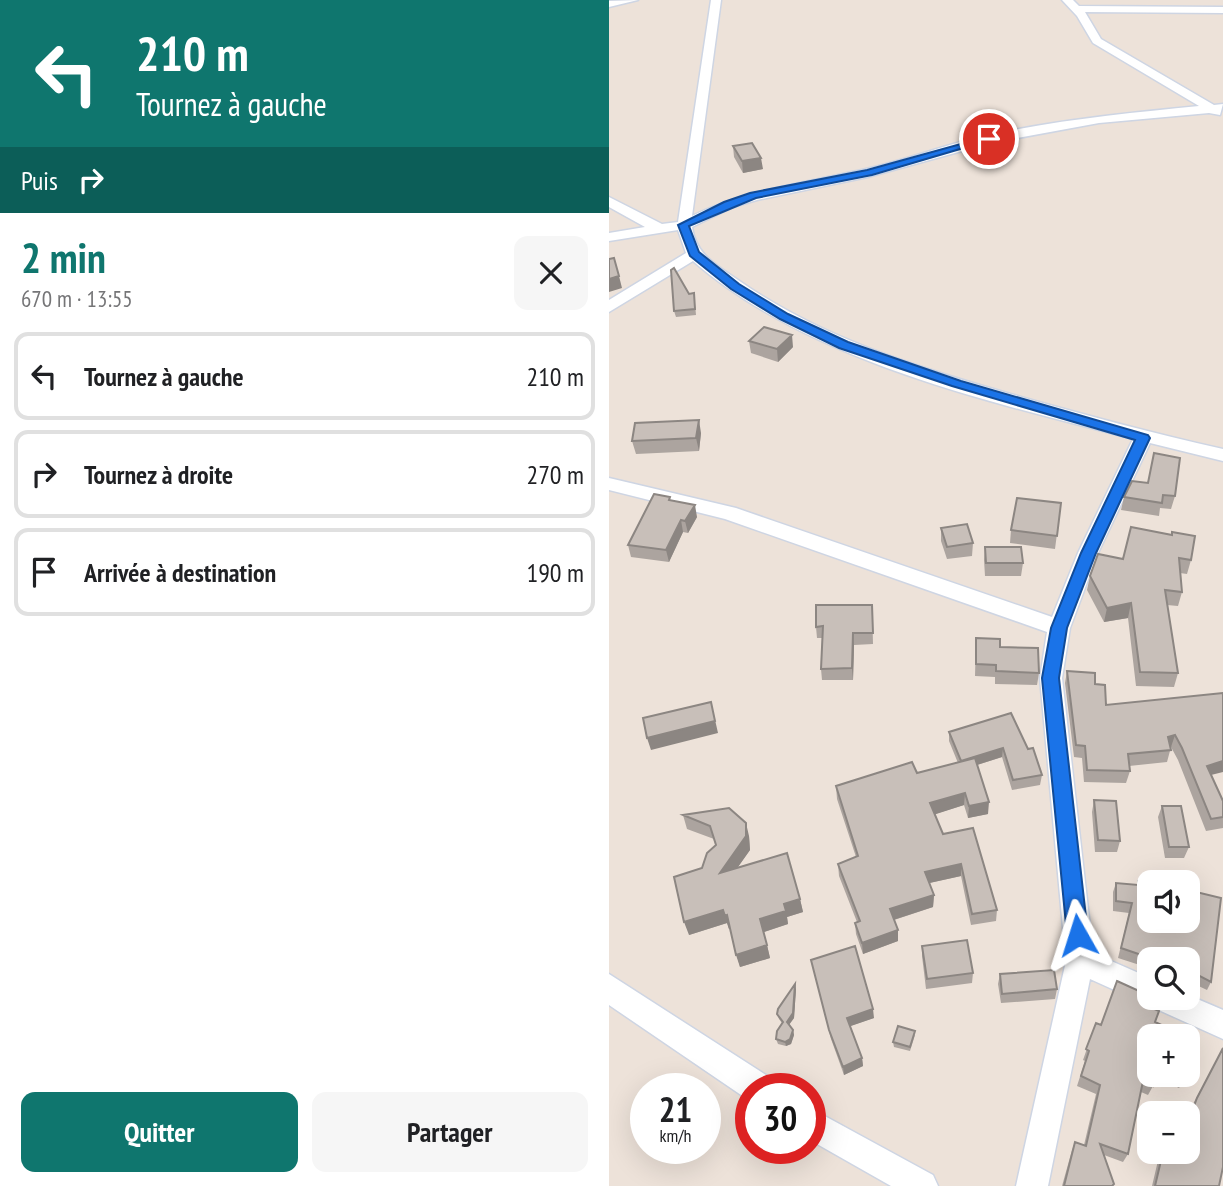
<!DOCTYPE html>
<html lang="fr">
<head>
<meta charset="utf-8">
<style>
	body { margin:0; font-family:"PT Sans Narrow",sans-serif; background:#f6f6f6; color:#202124; height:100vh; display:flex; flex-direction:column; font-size:26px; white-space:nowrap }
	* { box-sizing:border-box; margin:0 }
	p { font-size:23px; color:#757577 }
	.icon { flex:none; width:38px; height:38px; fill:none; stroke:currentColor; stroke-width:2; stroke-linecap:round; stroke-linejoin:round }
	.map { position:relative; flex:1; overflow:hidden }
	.details { display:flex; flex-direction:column; background:#fff; width:609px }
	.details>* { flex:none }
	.banner { background:#0f766e; color:#fff; overflow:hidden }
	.controls { position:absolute; left:528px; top:870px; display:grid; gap:14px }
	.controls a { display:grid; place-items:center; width:63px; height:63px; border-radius:14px; background:#fff; box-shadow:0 7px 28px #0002; font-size:35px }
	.speed { position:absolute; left:21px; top:1073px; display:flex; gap:14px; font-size:35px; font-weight:700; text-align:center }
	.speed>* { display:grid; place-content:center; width:91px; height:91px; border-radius:50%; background:#fff; box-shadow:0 7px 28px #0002; line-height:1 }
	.speed small { font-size:18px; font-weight:400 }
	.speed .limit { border:10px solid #d22; background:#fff; color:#111 }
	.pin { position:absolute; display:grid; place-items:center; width:60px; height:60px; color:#fff; margin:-30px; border:4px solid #fff; border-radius:50%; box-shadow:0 2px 7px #0007 }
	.me { position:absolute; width:77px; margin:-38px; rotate:354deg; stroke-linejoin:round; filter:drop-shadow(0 0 5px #0008) }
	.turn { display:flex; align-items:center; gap:24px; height:147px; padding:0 21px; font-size:32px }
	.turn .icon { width:91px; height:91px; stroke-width:2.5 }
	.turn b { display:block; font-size:49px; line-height:60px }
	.then { display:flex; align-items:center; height:66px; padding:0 21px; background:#0003; gap:14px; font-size:26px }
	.round { display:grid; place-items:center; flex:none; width:74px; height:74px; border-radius:14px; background:#f6f6f6 }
	.head { display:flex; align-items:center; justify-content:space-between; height:119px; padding:0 21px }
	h1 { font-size:42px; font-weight:700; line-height:52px; color:#0f766e }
	.button { display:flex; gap:14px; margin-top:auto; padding:14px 21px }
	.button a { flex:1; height:80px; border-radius:14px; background:#0f766e; color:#fff; font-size:28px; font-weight:700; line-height:80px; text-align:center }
	.button a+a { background:#f6f6f6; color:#202124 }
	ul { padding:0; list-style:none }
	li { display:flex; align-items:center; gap:21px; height:88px; margin:0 14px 10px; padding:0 7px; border:4px solid #e0e0e0; border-radius:14px }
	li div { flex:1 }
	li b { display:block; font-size:26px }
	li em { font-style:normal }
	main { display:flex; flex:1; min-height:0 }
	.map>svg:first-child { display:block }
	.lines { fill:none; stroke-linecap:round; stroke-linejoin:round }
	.minor-casing { stroke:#ced5e3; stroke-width:3 }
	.minor { fill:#fff; fill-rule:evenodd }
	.wall { fill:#aca49f }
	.shaded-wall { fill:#8c8682 }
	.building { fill:#c8bfb9; stroke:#8c8682; stroke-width:2 }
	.route { fill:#1a73e8; stroke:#114b97; stroke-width:2 }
</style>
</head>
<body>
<main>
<section class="details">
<div class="banner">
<div class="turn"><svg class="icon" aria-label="left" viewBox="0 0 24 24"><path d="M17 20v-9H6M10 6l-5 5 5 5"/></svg><div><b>210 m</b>Tournez à gauche</div></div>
<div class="then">Puis<svg class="icon" aria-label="right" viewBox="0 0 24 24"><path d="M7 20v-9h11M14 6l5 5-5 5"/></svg></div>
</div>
<div class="head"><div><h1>2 min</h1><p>670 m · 13:55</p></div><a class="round"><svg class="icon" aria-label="close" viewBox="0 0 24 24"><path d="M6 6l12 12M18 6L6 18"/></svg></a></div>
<ul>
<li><svg class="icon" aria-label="left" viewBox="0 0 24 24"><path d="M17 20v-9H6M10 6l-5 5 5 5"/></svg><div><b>Tournez à gauche</b></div><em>210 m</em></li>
<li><svg class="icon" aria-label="right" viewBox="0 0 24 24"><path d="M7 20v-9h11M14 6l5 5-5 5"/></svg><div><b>Tournez à droite</b></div><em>270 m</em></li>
<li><svg class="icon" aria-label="arrive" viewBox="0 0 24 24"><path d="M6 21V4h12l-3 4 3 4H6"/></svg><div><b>Arrivée à destination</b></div><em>190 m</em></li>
</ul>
<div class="button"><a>Quitter</a><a>Partager</a></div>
</section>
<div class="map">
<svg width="614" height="1186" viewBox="0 0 614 1186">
	<rect width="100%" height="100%" fill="#ede2d9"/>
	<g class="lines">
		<g class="minor-casing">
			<path id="minor" d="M29 0 0 7V1Z
				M102 0H112L83 216C139 189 197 183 257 169 298 160 338 144 379 135 449 120 519 113 590 106L484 43 468 16 453 0H464L470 6 614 7V13L476 12 492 39 605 105 614 104 611 115 600 113 490 123 382 143 259 177 148 200 124 207 83 227C87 255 107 265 129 280 210 337 304 366 398 393 469 413 541 433 614 449V461L541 443 489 553 461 628 453 678 484 953 541 978V998H579V995L614 1010V1039L481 979 439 1186H407L457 961 431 678 438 632 116 519 0 490V478L127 508 443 617 469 553 524 439C379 401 199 361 84 261L0 312V300L77 253 69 230 0 241V233L36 227 0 207V197L53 224 69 222Z
				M0 974 160 1077 164 1088H142V1100L138 1099 0 1005Z
				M201 1108 324 1175 329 1186H282L201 1140Z"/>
		</g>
		<use href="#minor" class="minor"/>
	</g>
	<path class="wall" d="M124 146 154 169 134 173 125 157Z
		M85 293 87 315 67 317 65 311Z
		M140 341 184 347 169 362 142 353Z
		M92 433 90 451 27 454 23 441Z
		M523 481 566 496 562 509 551 508 550 516 512 510 515 497Z
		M62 500 88 517 79 533 74 532 60 562 22 557 19 545Z
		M452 503 446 549 401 543 402 530Z
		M522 527 582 560 578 574 571 573 573 592 569 606 558 605 569 673 565 687 527 686 519 618 495 622 478 590 481 576 514 559Z
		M332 528 364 543 363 556 338 559 332 541Z
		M376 547 414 563 412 576H376L375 560Z
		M263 605 264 644 245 645 244 680H213L212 669 213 638H208L207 627Z
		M367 638 391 647 430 673 428 685 386 684V677L366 676Z
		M458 671 486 684 497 705 614 693 602 775 614 801V828L597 831 569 760 562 747 558 762 520 766 521 771 517 783 475 782 473 758 465 757 456 683Z
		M340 732 419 749 433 775 431 785 403 790 393 757 368 765 379 814 359 818 355 805 326 814 334 834 388 910 387 921 362 925 352 876 320 883 325 895 324 907 285 920 289 941 254 954 247 934 246 923 248 922 230 876 229 864 247 857 228 799 227 786 308 773 349 763 340 741Z
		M485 800 511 841 508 852H486L483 812Z
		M553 806 580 847 575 858H556L549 817Z
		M74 815 140 836 141 850 128 868 191 899 194 912 178 917 179 924 155 932 161 958 131 967 121 928 120 929 118 923 80 935 93 868 107 846 105 839 78 829Z
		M529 881 602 982 598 990 579 981V959H541L540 968 509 958 520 913 504 911V892L507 883 528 885Z
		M313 946 364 973 363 983 317 989 313 956Z
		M202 960 265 1018 241 1026 253 1058 254 1066 235 1075 222 1039Z
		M391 974 448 989 446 999 392 1003 389 984Z
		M187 989 185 1018 180 1025 184 1030 185 1035 182 1044 177 1046 169 1044 167 1039 173 1023 170 1019 168 1014Z
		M536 1005 546 1022 541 1074H577L576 1078 570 1088 547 1077 544 1086 539 1095 532 1092 519 1154 514 1162 495 1155 504 1186H453L463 1150 466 1142 475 1145 487 1094 468 1086 476 1061 474 1060 487 1023 492 1025Z
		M306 1035 301 1051 285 1047 284 1042Z
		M614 1048 610 1186H543L551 1152H579V1115L583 1106Z"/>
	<path class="shaded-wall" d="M152 158 154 169 134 173 133 161Z
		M10 276 13 288 0 292V279Z
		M183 335 184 347 169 362 168 349Z
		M90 420 92 433 90 451 87 438Z
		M86 505 88 517 79 533 76 521Z
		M72 520 74 532 60 562 57 550Z
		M522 603 519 618 495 622 498 608Z
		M244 633 245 645 244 680 243 668Z
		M102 702 109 733 42 750 38 738Z
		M566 735 562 747 555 749 559 737Z
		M394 748 393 757 352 770V761Z
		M614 761V772L594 777 598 766Z
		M356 793 355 805 321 816V803Z
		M380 802 379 814 359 818 360 806Z
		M137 823 140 836 141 850 115 887 111 873Z
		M352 864V876L316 884V872Z
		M325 895 324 907 281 921V909Z
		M191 899 194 912 178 917 179 924 155 932 151 919 175 904Z
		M114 910 118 915 122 928 120 929 118 923 80 935 75 922Z
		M289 930V941L254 954 253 943Z
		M158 945 161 958 131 967 127 955Z
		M186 984 187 989 185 1018 179 1026 178 1022Z
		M264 1009 265 1018 239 1027 238 1018Z
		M184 1030 185 1035 182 1044 177 1046 176 1042Z
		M253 1058 254 1066 235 1075 234 1067Z
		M86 1148H87L88 1153 65 1161 62 1157Z"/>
	<path class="building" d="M143 143 152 158 133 161 124 146Z
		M5 258 10 276 0 279V259Z
		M65 268 80 294 85 293 86 309 65 311 62 270Z
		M155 327 183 335 168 349 140 341Z
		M90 420 87 438 23 441 26 423Z
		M545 453 571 458 566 496 554 495 553 503 515 497 523 481 539 483Z
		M45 494 61 497 60 500 86 505 76 521 72 520 57 550 19 545Z
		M408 498 452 503 448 536 402 530Z
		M358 524 364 543 338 547 332 528Z
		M522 527 563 535V532L586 536 582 560 570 558 573 592 556 590 569 673 531 672 522 603 498 608 481 576 489 554 514 559Z
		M376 547H412L414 563H377Z
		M207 605H263L264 633H244L243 668 212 669 214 626 207 627Z
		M367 638 391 639V647L429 648 430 673 387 671V665L367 664Z
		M458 671 486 673V684L496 685 497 705 614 693V761L598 766 614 801V817L602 819 573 748 566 735 559 737 562 750 519 754 521 771 478 770 476 746 467 745Z
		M102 702 106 721 38 738 34 718Z
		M402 713 419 749 424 748 433 775 404 780 394 748 352 761 340 732Z
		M366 758 380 802 360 806 356 793 321 803 334 834 364 828 388 910 363 914 352 864 316 872 325 895 281 909 289 930 253 943 246 923 251 921 229 864 249 856 227 786 303 762 308 773Z
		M485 800 507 801 511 841 489 840Z
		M553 806H572L580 847H560Z
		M120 808 137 823V836L111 873 178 853 191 899 175 904 177 911 151 919 158 945 127 955 118 915 116 916 114 910 75 922 65 877 93 868 98 853 107 845 101 826 74 815Z
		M529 881 541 883V920H579V890L612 898 602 982 579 970V959H556L545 954 544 959 512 948 523 903 507 901V883L529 885Z
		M358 940 364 973 318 979 313 946Z
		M246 946 264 1009 238 1018 253 1058 234 1067 220 1030 202 960Z
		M445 970 448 989 393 994 391 974Z
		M508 981 539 995 536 1005 550 1011 546 1022 576 1036H541V1074H548L544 1086 534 1081 519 1154 491 1144 505 1184 503 1186H455L466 1142 477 1146 491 1085 472 1076 480 1051 477 1049 487 1023 492 1025Z
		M186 984 184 1013 178 1022 184 1030 181 1039 176 1042 167 1039 168 1031 174 1022 168 1014 169 1009Z
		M289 1026 306 1031 301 1047 284 1042Z
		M579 1037 587 1041 579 1067Z
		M614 1048V1167L610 1186H546L554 1152H579V1122L588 1098Z
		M568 1074H577L576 1078Z
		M61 1148H86V1149L62 1157Z"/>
	<path class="route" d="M377 137 385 139 263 175 147 198 80 226 90 252 130 284 179 314 239 342 352 381 539 435 541 438 487 553 458 628 450 678 479 935 476 942 469 945 461 942 458 935 433 678 442 628 472 553 526 440 343 386 230 348 171 319 122 289 81 256 69 225 115 202 141 193 258 170Z"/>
</svg>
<div class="controls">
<a><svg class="icon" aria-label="sound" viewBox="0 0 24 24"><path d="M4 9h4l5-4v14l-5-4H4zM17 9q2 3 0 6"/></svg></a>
<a><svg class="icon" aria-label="search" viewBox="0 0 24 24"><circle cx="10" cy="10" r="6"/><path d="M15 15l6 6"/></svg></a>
<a>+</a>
<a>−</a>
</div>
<div class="speed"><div>21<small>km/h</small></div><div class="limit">30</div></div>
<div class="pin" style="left:380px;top:139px;background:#d93025"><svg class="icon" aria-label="arrive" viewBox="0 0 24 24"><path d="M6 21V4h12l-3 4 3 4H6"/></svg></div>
<svg class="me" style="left:469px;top:935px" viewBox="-20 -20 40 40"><path d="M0-17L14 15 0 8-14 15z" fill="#1a73e8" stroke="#fff" stroke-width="4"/></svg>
</div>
</main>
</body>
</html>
